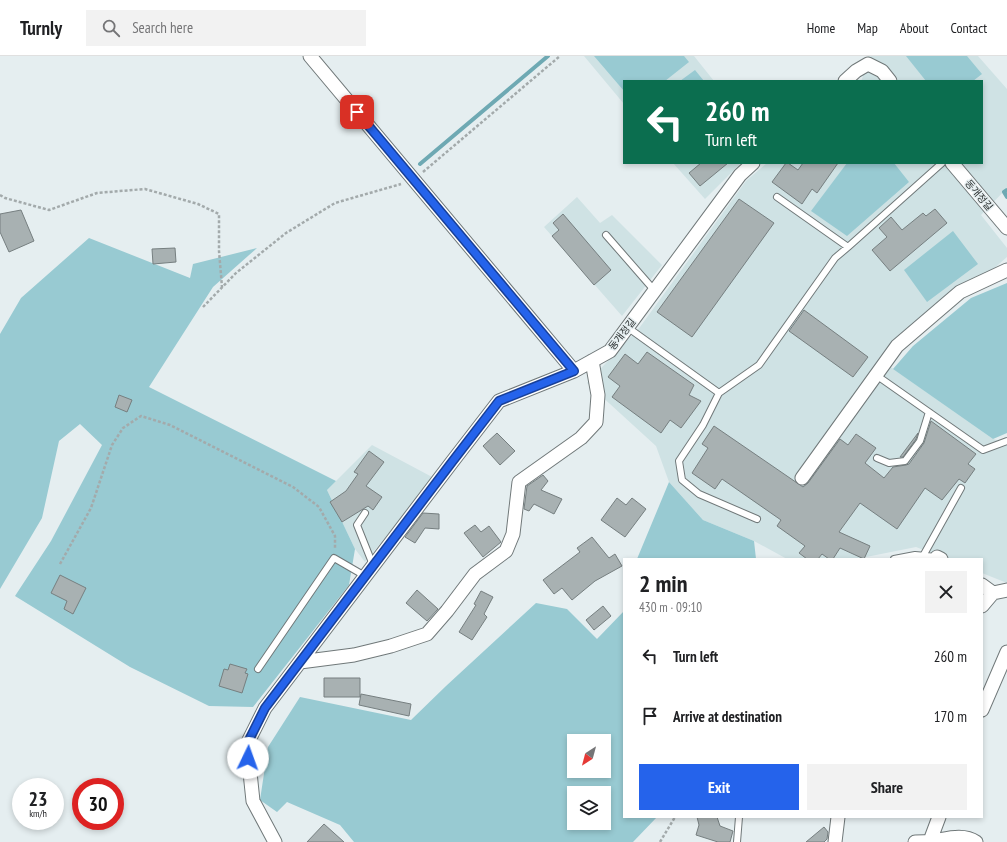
<!DOCTYPE html>
<html lang="en">
<head>
<meta charset="utf-8">
<style>
	body { margin:0; font-family:"PT Sans Narrow","Noto Sans KR",sans-serif; background:#f2f2f2; color:#202124; height:100vh; display:flex; flex-direction:column; font-size:15px; white-space:nowrap }
	* { box-sizing:border-box; margin:0 }
	p { font-size:13px; color:#757577 }
	.icon { flex:none; width:22px; height:22px; fill:none; stroke:currentColor; stroke-width:2; stroke-linecap:round; stroke-linejoin:round }
	.map { position:relative; flex:1; overflow:hidden }
	.details { position:absolute; left:623px; top:502px; width:360px; height:260px; display:flex; flex-direction:column; background:#fff; border-radius:0px; box-shadow:0 2px 6px #0003 }
	.details>* { flex:none }
	.top-card { position:absolute; left:623px; top:24px; width:360px; height:84px; border-radius:0px; box-shadow:0 2px 6px #0003; background:#0b6e4f; color:#fff; overflow:hidden }
	.needle { width:26px; rotate:216deg }
	.fabs { position:absolute; left:567px; top:678px; display:grid; gap:8px }
	.fabs a { display:grid; place-items:center; width:44px; height:44px; border-radius:0px; background:#fff; box-shadow:0 2px 6px #0003; font-size:20px }
	.speed { position:absolute; left:12px; top:722px; display:flex; gap:8px; font-size:20px; font-weight:700; text-align:center }
	.speed>* { display:grid; place-content:center; width:52px; height:52px; border-radius:50%; background:#fff; box-shadow:0 2px 6px #0003; line-height:1 }
	.speed small { font-size:10px; font-weight:400 }
	.speed .limit { border:6px solid #d22; background:#fff; color:#111 }
	.pin { position:absolute; display:grid; place-items:center; width:34px; height:34px; color:#fff; margin:-17px; border-radius:8px; box-shadow:0 2px 6px #0006 }
	.me { position:absolute; width:44px; margin:-22px; rotate:3deg; stroke-linejoin:round; filter:drop-shadow(0 0 3px #0008) }
	.turn { display:flex; align-items:center; gap:14px; height:84px; padding:0 16px; font-size:18px }
	.turn .icon { width:52px; height:52px; stroke-width:2.5 }
	.turn b { display:block; font-size:28px; line-height:34px }
	.round { display:grid; place-items:center; flex:none; width:42px; height:42px; border-radius:0px; background:#f2f2f2 }
	.summary { display:flex; align-items:center; justify-content:space-between; height:68px; padding:0 16px }
	h1 { font-size:24px; font-weight:700; line-height:30px }
	.action { display:flex; gap:8px; margin-top:auto; padding:8px 16px }
	.action a { flex:1; height:46px; border-radius:0px; background:#2563eb; color:#fff; font-size:16px; font-weight:700; line-height:46px; text-align:center }
	.action a+a { background:#f2f2f2; color:#202124 }
	ul { padding:0; list-style:none }
	li { display:flex; align-items:center; gap:12px; height:60px; padding:0 16px }
	li div { flex:1 }
	li b { display:block; font-size:15px }
	li em { font-style:normal }
	header { display:flex; align-items:center; gap:24px; box-sizing:border-box; height:56px; padding:0 20px; background:#fff; border-bottom:1px solid #e0e0e0 }
	header strong { font-size:19px }
	nav { display:flex; gap:22px; margin-inline-start:auto; font-size:14px }
	.search { width:280px; height:36px; background:#f2f2f2; display:flex; align-items:center; gap:10px; box-sizing:border-box; padding:0 14px; border-radius:0px; color:#757577; font-size:15px }
	.map>svg:first-child { display:block }
	.built { fill:#cfe2e4 }
	.green { fill:#98cad2; fill-rule:evenodd }
	.lines { fill:none; stroke-linecap:round; stroke-linejoin:round }
	.stream { stroke:#6ea9b3; stroke-width:4 }
	.building { fill:#a8b1b2; stroke:#767f80 }
	.service-casing { stroke:#707879; stroke-width:8 }
	.minor-casing { stroke:#707879; stroke-width:15 }
	.path { stroke:#a3aaab; stroke-width:2.5; stroke-dasharray:3 2; stroke-linecap:butt }
	.service { stroke:#fff; stroke-width:6 }
	.minor { stroke:#fff; stroke-width:13 }
	.route-casing { stroke:#184099; stroke-width:10 }
	.route { stroke:#2563eb; stroke-width:7 }
	.labels { text-anchor:middle; dominant-baseline:central; stroke-width:3; stroke-linejoin:round; paint-order:stroke }
	.street-label { font-size:10px; fill:#2a2e2e; stroke:#e5eef0 }
</style>
</head>
<body>
<header>
<strong>Turnly</strong>
<div class="search"><svg class="icon" aria-label="search" viewBox="0 0 24 24"><circle cx="10" cy="10" r="6"/><path d="M15 15l6 6"/></svg>Search here</div>
<nav><a>Home</a><a>Map</a><a>About</a><a>Contact</a></nav>
</header>
<div class="map">
<svg width="1007" height="786" viewBox="0 0 1007 786">
	<rect width="100%" height="100%" fill="#e5eef0"/>
	<path class="built" d="M584 0H694L714 25H624V48Z
		M868 0H978L1007 33V132L981 159 1007 192V201L885 307 993 383 1007 387V527L982 517V503H947L916 491 856 503H787L754 485 703 464 669 426 656 390 587 327 640 271 746 125 767 107H982V25H861L862 23Z
		M673 107H741L705 143Z
		M577 141 600 167 612 159 662 209 622 260 544 171Z
		M372 389 434 422 365 506 355 493 327 434Z"/>
	<path class="green" d="M594 0H684L689 6 665 25H624V35Z
		M906 0H967L982 18 973 25H926Z
		M695 14 704 25H680Z
		M847 107H894L909 126 847 180 811 155Z
		M953 175 978 208 927 246 904 214Z
		M89 182 190 222 193 208 257 192 213 231 149 331 336 425 327 434 355 493 349 529 253 651 209 650 130 611 15 540 51 485 102 389 80 368 59 385 42 462 0 533V278L21 242Z
		M1007 227V377L993 383 893 313 913 290 971 242Z
		M669 426 703 464 754 485 756 503H637Z
		M536 547 567 553 597 583 624 555V761H657L633 786H354L340 769 287 746 277 756 260 744 268 691 300 641 411 664 446 630ZM574 685H604V715H574ZM574 737H604V767H574Z"/>
	<g class="lines">
		<path class="stream" d="M420 108 548 0
			M1007 134 1004 136 1007 141"/>
	</g>
	<path class="building" d="M701 107H728L700 130 689 117Z
		M786 107H788L798 114 803 107H838L817 137 812 133 802 148 772 126Z
		M739 143 774 167 692 281 657 256Z
		M935 153 947 167 890 215 872 194 887 181 879 172 891 161 902 174 923 157 926 160Z
		M21 154 34 185 9 196 0 176V158Z
		M563 158 611 214 594 229 552 180 559 174 553 167Z
		M175 192 176 206 153 208 152 193Z
		M804 254 868 301 853 321 789 275Z
		M647 296 694 329 689 339 701 345 681 372 670 364 661 377 612 341 620 330 608 321 625 298 638 308Z
		M119 339 132 344 127 356 115 351Z
		M931 365 976 398 968 408 975 413 965 427 959 423 942 444 925 432 897 473 860 447 839 476 870 490 864 503 840 492 833 503H829L822 498 818 503H807L799 497 805 490 777 470 781 464 722 423 715 433 692 417 708 392 702 388 714 370 803 431 808 427 840 383 848 389 856 378 876 392 865 407 884 422 893 411 906 409 909 408 924 387Z
		M497 377 515 395 500 409 483 390Z
		M918 377 916 383 903 401H900Z
		M369 395 384 406 366 430 382 441 373 454 368 450 342 466 330 446 346 435 358 418 354 416Z
		M543 419 548 425 541 434 562 443 554 458 534 448 529 455 524 453 527 430Z
		M617 442 626 449 632 442 646 453 625 481 601 464Z
		M423 457 439 458V473L425 472 415 487 405 481Z
		M475 469 481 476 489 470 501 486 483 501 464 477Z
		M592 481 609 502 615 498 622 510 595 525 572 544 562 532 554 538 543 524 580 496 577 492Z
		M60 519 86 532 73 558 64 553 67 545 51 537Z
		M417 534 438 553 427 565 406 547Z
		M481 535 493 541 484 558 487 561 472 584 459 576 476 549 474 548Z
		M603 550 611 560 594 574 586 564Z
		M230 608 247 613 245 617 248 618 242 637 219 630 224 613 228 614Z
		M324 622H360V641H324Z
		M361 638 411 648 409 660 359 649Z
		M697 761H717L720 770 733 775 730 786H718L696 779 699 769Z
		M324 768 344 786H307Z
		M824 771 828 776 827 783 824 786H806Z"/>
	<g class="lines">
		<g class="service-casing">
			<path id="service" d="M777 141 848 191 942 107
				M606 179 654 234
				M627 271 719 337 703 369 679 405 682 424 699 438 757 463
				M876 319 983 394 1007 385
				M719 337 759 309 835 202 848 191
				M877 402 889 407 905 405 920 385 929 356
				M365 457 357 469 373 509
				M923 500 961 432
				M894 503 915 499 937 501
				M258 613 334 502 365 520
				M737 786 739 761"/>
		</g>
		<g class="minor-casing">
			<path id="minor" d="M310 0 574 315
				M845 25 856 15 868 8 882 15 890 25
				M952 107 1007 172
				M802 422 897 290 960 236 1007 214
				M937 501 941 503
				M982 529 993 537 1007 534
				M982 550 993 537
				M300 606 354 599 391 590 427 578 447 555 475 518 506 495 513 478 519 426 581 382 596 366 598 339 592 305
				M982 654 1007 596
				M930 785 939 761
				M275 786 253 745 247 688 265 652 452 406 499 345 574 315 610 295 740 119 753 107
				M835 786 838 761
				M915 786C921 786 926 786 932 785 946 783 963 777 976 786"/>
		</g>
		<path class="path" d="M423 116 560 0
			M0 139 5 142 49 154 97 137 145 133 198 148 219 158V195L222 231
			M203 251 236 217 286 177 335 147 401 128
			M60 508 91 452 112 389 123 372 141 360 170 369 293 431 319 451 335 480V493
			M660 786 675 761"/>
		<use href="#service" class="service"/>
		<use href="#minor" class="minor"/>
	</g>
	<g class="lines">
		<g class="route-casing">
			<path id="route" d="M248 702 247 688 265 652 452 406 499 345 574 315 357 56"/>
		</g>
		<use href="#route" class="route"/>
	</g>
	<g class="labels">
		<g class="street-label">
			<text transform="translate(979 139) rotate(50)">동개정길</text>
			<text transform="translate(622 278) rotate(-52)">동개정길</text>
		</g>
	</g>
</svg>
<div class="fabs">
<a><svg class="needle" viewBox="-14 -14 28 28"><path d="M0-13l5 13h-10z" fill="#e53935"/><path d="M0 13l5-13h-10z" fill="#757577"/></svg></a>
<a><svg class="icon" aria-label="layers" viewBox="0 0 24 24"><path d="M12 4l9 5-9 5-9-5zM3 14l9 5 9-5"/></svg></a>
</div>
<div class="speed"><div>23<small>km/h</small></div><div class="limit">30</div></div>
<div class="pin" style="left:357px;top:56px;background:#d93025"><svg class="icon" aria-label="arrive" viewBox="0 0 24 24"><path d="M6 21V4h12l-3 4 3 4H6"/></svg></div>
<svg class="me" style="left:248px;top:702px" viewBox="-20 -20 40 40"><circle r="19" fill="#fff"/><path d="M0-13L10 11 0 6-10 11z" fill="#2563eb"/></svg>
<div class="top-card">
<div class="turn"><svg class="icon" aria-label="left" viewBox="0 0 24 24"><path d="M17 20v-9H6M10 6l-5 5 5 5"/></svg><div><b>260 m</b>Turn left</div></div>
</div>
<section class="details">
<div class="summary"><div><h1>2 min</h1><p>430 m · 09:10</p></div><a class="round"><svg class="icon" aria-label="close" viewBox="0 0 24 24"><path d="M6 6l12 12M18 6L6 18"/></svg></a></div>
<ul>
<li><svg class="icon" aria-label="left" viewBox="0 0 24 24"><path d="M17 20v-9H6M10 6l-5 5 5 5"/></svg><div><b>Turn left</b></div><em>260 m</em></li>
<li><svg class="icon" aria-label="arrive" viewBox="0 0 24 24"><path d="M6 21V4h12l-3 4 3 4H6"/></svg><div><b>Arrive at destination</b></div><em>170 m</em></li>
</ul>
<div class="action"><a>Exit</a><a>Share</a></div>
</section>
</div>
</body>
</html>
